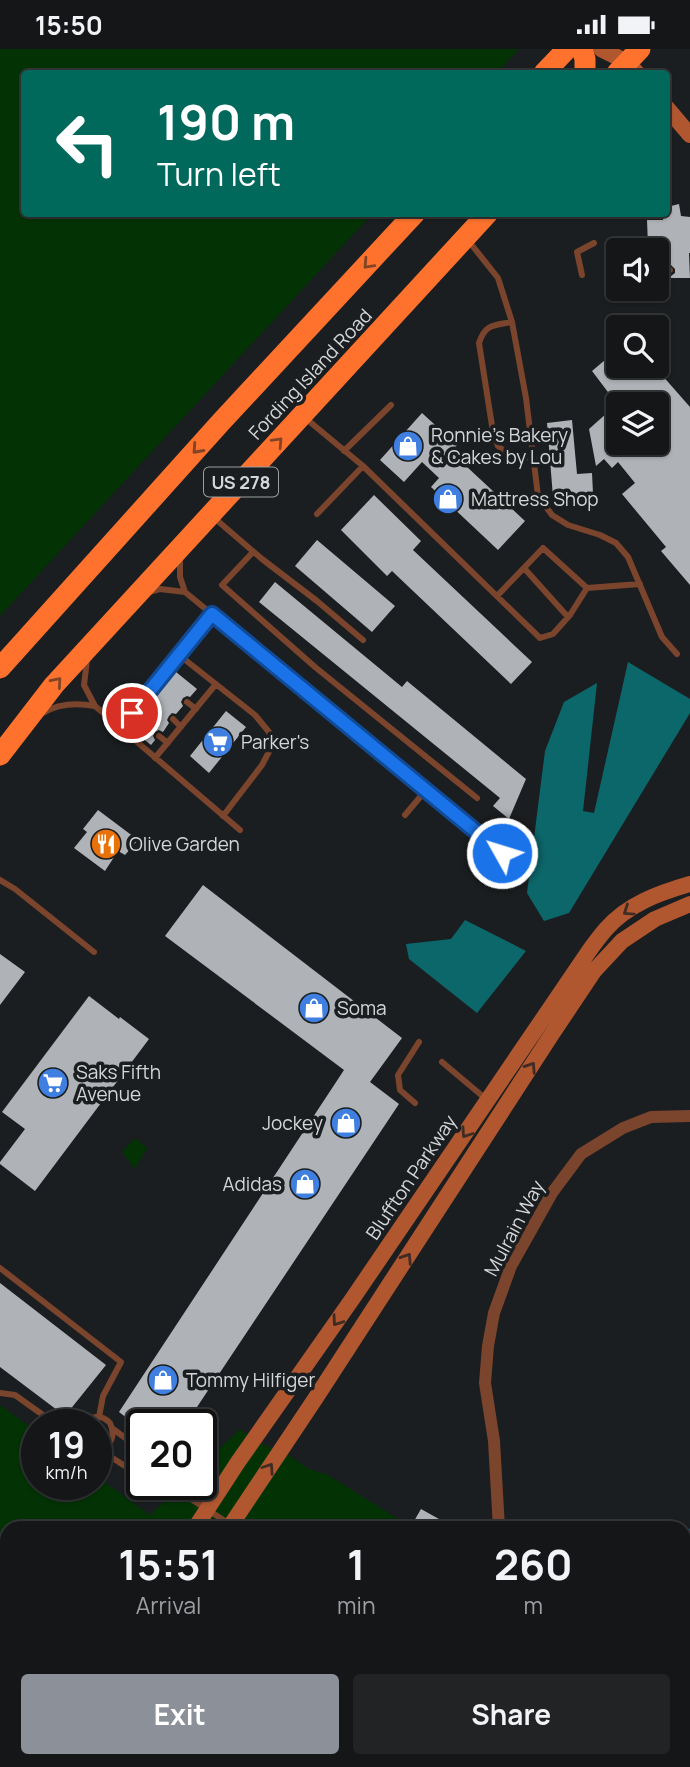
<!DOCTYPE html>
<html lang="en">
<head>
<meta charset="utf-8">
<style>
	body { margin:0; font-family:Manrope,sans-serif; background:#212325; color:#f1f3f6; height:100vh; display:flex; flex-direction:column; font-size:26px; white-space:nowrap }
	* { box-sizing:border-box; margin:0 }
	p { font-size:23px; color:#9d9fa2 }
	.icon { flex:none; width:38px; height:38px; fill:none; stroke:currentColor; stroke-width:2; stroke-linecap:round; stroke-linejoin:round }
	.map { position:relative; flex:1; overflow:hidden }
	.sheet { position:absolute; left:0px; top:1472px; width:691px; height:247px; display:flex; flex-direction:column; background:#141618; border-radius:21px 21px 0 0; box-shadow:0 2px 5px #0004,0 0 0 2px #333537 }
	.sheet>* { flex:none }
	.banner { position:absolute; left:21px; top:21px; width:649px; height:147px; border-radius:7px; box-shadow:0 2px 5px #0004,0 0 0 2px #333537; background:#00695c; color:#fff; overflow:hidden }
	.tools { position:absolute; left:606px; top:189px; display:grid; gap:14px }
	.tools a { display:grid; place-items:center; width:63px; height:63px; border-radius:7px; background:#141618; box-shadow:0 2px 5px #0004,0 0 0 2px #333537; font-size:35px }
	.speed { position:absolute; left:21px; top:1360px; display:flex; gap:14px; font-size:35px; font-weight:700; text-align:center }
	.speed>* { display:grid; place-content:center; width:91px; height:91px; border-radius:50%; background:#141618; box-shadow:0 2px 5px #0004,0 0 0 2px #333537; line-height:1 }
	.speed small { font-size:18px; font-weight:400 }
	.speed .limit { border:4px solid #111; border-radius:10px; background:#fff; color:#111 }
	.pin { position:absolute; display:grid; place-items:center; width:60px; height:60px; color:#fff; margin:-30px; border:4px solid #fff; border-radius:50%; box-shadow:0 2px 7px #0007 }
	.me { position:absolute; width:77px; margin:-38px; rotate:309deg; stroke-linejoin:round; filter:drop-shadow(0 0 5px #0008) }
	.turn { display:flex; align-items:center; gap:24px; height:147px; padding:0 21px; font-size:32px }
	.turn .icon { width:91px; height:91px; stroke-width:2.5 }
	.turn b { display:block; font-size:49px; line-height:60px }
	.eta { display:flex; justify-content:space-evenly; align-items:center; height:119px; text-align:center }
	.eta b { font-size:42px; font-weight:700; line-height:49px }
	.cta { display:flex; gap:14px; margin-top:auto; padding:14px 21px }
	.cta a { flex:1; height:80px; border-radius:7px; background:#8c9099; color:#fff; font-size:28px; font-weight:700; line-height:80px; text-align:center }
	.cta a+a { background:#212325; color:#f1f3f6 }
	.status { display:flex; justify-content:space-between; align-items:center; height:49px; padding:0 35px; background:#141618; direction:ltr }
	.status svg { height:19px; fill:currentColor }
	.map>svg:first-child { display:block }
	.green { fill:#033204 }
	.water { fill:#0c676b }
	.building { fill:#afb2b6; fill-rule:evenodd }
	.lines { fill:none; stroke-linecap:round; stroke-linejoin:round }
	.lane { stroke:#7b442c; stroke-width:6 }
	.street { stroke:#7b442c; stroke-width:12 }
	.secondary { stroke:#b05730; stroke-width:16 }
	.highway { stroke:#fe722d; stroke-width:21 }
	.oneway { stroke:#814426 }
	.oneway2 { stroke:#402c24 }
	.route-casing { stroke:#114b97; stroke-width:18 }
	.route { stroke:#1a73e8; stroke-width:12 }
	.labels { text-anchor:middle; dominant-baseline:central; stroke-width:7; stroke-linejoin:round; paint-order:stroke }
	.shield { fill:#1b1e20; stroke:#9c9fa0; stroke-width:2 }
	.shield-label { font-size:18px; font-weight:bold; fill:#d4d6d7 }
	.street-label { font-size:19px; fill:#d4d6d7; stroke:#1b1e20 }
	.poi-label { font-size:19px; fill:#d4d6d7; stroke:#1b1e20; text-anchor:start }
</style>
</head>
<body>
<div class="status"><b>15:50</b><svg viewBox="0 0 49 12"><path d="M0 12V9h3v3zM5 12V6h3v6zM10 12V3h3v9zM15 12V0h3v12zM26 1h20v11H26zM47 4h2v5h-2z"/></svg></div>
<div class="map">
<svg width="690" height="1718" viewBox="0 0 690 1718">
	<rect width="100%" height="100%" fill="#1b1e20"/>
	<path class="green" d="M0 0H519L497 24H24V164L372 165 0 567Z
		M135 1089 147 1099 135 1120 122 1103Z
		M0 1356 37 1383V1435H96V1427L150 1466 183 1435H201V1417L240 1380 262 1395 287 1405 307 1419 328 1426 395 1468 407 1479H7V1712H661L667 1718H22L0 1712Z"/>
	<path class="water" d="M628 613 690 650V664L569 864 544 872 527 844 545 702 564 653 597 634 583 762 594 764Z
		M465 871 526 902 477 964 409 910 406 895 451 890Z
		M690 1479V1567L684 1577V1489Z
		M555 1712H618L616 1718H552Z"/>
	<path class="building" d="M679 155 681 167 690 168V204H689L690 229H671V227L675 224V220L670 215V207H665V199L648 197 647 171H663L664 164H667V158Z
		M618 300V317H654L690 358V536L661 502 666 498 622 445 635 434 618 413 612 419 604 410 596 417 589 380 617 355 592 322ZM618 355H656V394H618Z
		M422 364 457 396 451 403 525 472 498 501 431 438 439 429 422 413 404 433 380 411Z
		M572 371 577 425 592 424 593 444 553 448 547 374Z
		M374 446 421 492 413 501 532 613 511 635 392 522 387 527 341 481Z
		M317 491 395 557 372 583 295 517Z
		M275 533 402 638 407 632 526 730 509 770 493 757 500 749 259 553Z
		M176 623 197 640 190 648 187 647 183 649 181 653 183 657 176 665 172 664 169 667 167 671 169 674 163 683 159 681 155 683 153 687 155 691 151 696 131 680Z
		M226 662 246 678 209 724 190 707Z
		M98 761 138 791 125 806 118 802 105 822 74 799 87 783 83 780Z
		M203 836 402 989 370 1033 399 1055 185 1376H136L119 1363 344 1021 165 887Z
		M0 905 25 923 0 956Z
		M89 947 119 970 120 968 149 990 35 1142 0 1115V1113L25 1080 2 1063Z
		M0 1234 106 1316 65 1367 0 1318Z
		M421 1460 439 1470 434 1479H410Z"/>
	<g class="lines">
		<path class="lane" d="M467 190 498 229 512 273 526 349 538 447 552 466 568 476 600 486 616 494 628 508 662 588 677 605
			M656 223 670 221
			M582 226 577 203 594 194
			M512 273C494 276 485 275 479 294L493 383 498 397 509 406 533 409
			M304 368 363 417 540 589 553 585 570 566 587 539 543 499 497 547
			M344 402 391 356
			M317 465 363 417
			M212 467 262 510 317 552 363 591
			M253 503 222 536 315 618 477 749
			M524 519 568 568
			M587 539 640 535
			M149 543 160 540 185 543 180 528V507
			M185 543 502 804
			M179 606 212 565
			M87 611 84 636 95 657 240 781
			M187 653 196 660
			M43 664C59 654 78 654 95 657
			M173 670 181 678
			M121 679 179 606 255 666 269 683 271 699 262 716 223 767
			M159 687 168 694
			M155 709 216 635
			M405 766 426 741
			M0 831 15 840 94 903
			M442 1013 486 1050
			M415 1054 400 1041 398 1026 419 993
			M0 1219 121 1313 103 1347 99 1368
			M0 1344 15 1346 57 1376
			M82 1376C91 1366 101 1365 110 1374 116 1387 111 1399 96 1401
			M113 1380 142 1401
			M100 1401 142 1428
			M168 1435 231 1476"/>
		<path class="street" d="M499 1479 494 1392 485 1334 488 1297 494 1264 511 1217 552 1144 581 1105 623 1079 651 1068 690 1067"/>
		<path class="secondary" d="M601 0 627 13 637 24
			M667 59 690 86
			M195 1479 238 1413 353 1249 589 902C594 895 600 887 606 880 628 855 659 844 690 835
			M229 1479 317 1347 552 985 594 922 622 892 655 870 690 855
			M81 1718 84 1712
			M108 1718 111 1712"/>
		<path class="highway" d="M582 0 585 10V24
			M544 24 567 0
			M617 24 640 0
			M0 619 221 373 415 164
			M0 706 54 636 488 164"/>
	</g>
	<defs><path id="oneway-chevron" d="M-2-3.5L2.5 0L-2 3.5" fill="none" stroke-width="1.6" stroke-linecap="round" stroke-linejoin="round" transform="scale(1.75)"/></defs>
	<g class="oneway">
		<use href="#oneway-chevron" transform="translate(368 215) rotate(133)"/>
		<use href="#oneway-chevron" transform="translate(278 393) rotate(-47)"/>
		<use href="#oneway-chevron" transform="translate(197 400) rotate(132)"/>
		<use href="#oneway-chevron" transform="translate(57 633) rotate(-49)"/>
	</g>
	<g class="oneway2">
		<use href="#oneway-chevron" transform="translate(628 862) rotate(146)"/>
		<use href="#oneway-chevron" transform="translate(531 1018) rotate(-57)"/>
		<use href="#oneway-chevron" transform="translate(466 1084) rotate(124)"/>
		<use href="#oneway-chevron" transform="translate(407 1209) rotate(-57)"/>
		<use href="#oneway-chevron" transform="translate(337 1272) rotate(125)"/>
		<use href="#oneway-chevron" transform="translate(269 1419) rotate(-56)"/>
	</g>
	<g class="lines">
		<g class="route-casing">
			<path id="route" d="M132 664 212 565 502 804"/>
		</g>
		<use href="#route" class="route"/>
	</g>
	<defs>
		<g id="shop-disc" transform="scale(1.575)"><circle r="9.5" fill="#3f7fe0" stroke="#1b1e20"/><path d="M-5-2.5h2.3a2.7 3.5 0 0 1 5.4 0H5L5.5 6h-11ZM-1.5-2.5h3a1.5 2.3 0 0 0-3 0Z" fill="#fff"/></g>
		<g id="supermarket-disc" transform="scale(1.575)"><circle r="9.5" fill="#3f7fe0" stroke="#1b1e20"/><path d="M-6-5.5h2.5l.6 2H6L4.5 2H-2.5L-4.4-4H-6ZM-1.5 3.2a1.3 1.3 0 1 0 .1 0ZM3 3.2a1.3 1.3 0 1 0 .1 0Z" fill="#fff"/></g>
		<g id="restaurant-disc" transform="scale(1.575)"><circle r="9.5" fill="#e8710a" stroke="#1b1e20"/><path d="M-5-6h1v4h1v-4h1v4h1v-4h1v5L-1.5 .5V6h-2V.5L-5-1ZM5-6V6H3V1.5H1.5Q1.5-4 5-6Z" fill="#fff"/></g>
	</defs>
	<g fill-rule="evenodd">
		<use href="#shop-disc" x="408" y="397"/>
		<use href="#shop-disc" x="448" y="450"/>
		<use href="#supermarket-disc" x="218" y="693"/>
		<use href="#restaurant-disc" x="106" y="795"/>
		<use href="#shop-disc" x="314" y="959"/>
		<use href="#supermarket-disc" x="53" y="1034"/>
		<use href="#shop-disc" x="346" y="1074"/>
		<use href="#shop-disc" x="305" y="1135"/>
		<use href="#shop-disc" x="163" y="1331"/>
	</g>
	<g class="labels">
		<rect class="shield" x="204" y="418.5" width="74" height="29" rx="5"/>
		<g class="shield-label">
			<text x="241" y="433">US 278</text>
		</g>
		<g class="street-label">
			<text transform="translate(310 325) rotate(-47)">Fording Island Road</text>
			<text transform="translate(411 1128) rotate(-56)">Bluffton Parkway</text>
			<text transform="translate(514 1179) rotate(-62)">Mulrain Way</text>
		</g>
		<g class="poi-label">
			<text x="431" y="386">Ronnie's Bakery<tspan x="431" dy="22">&amp; Cakes by Lou</tspan></text>
			<text x="471" y="450">Mattress Shop</text>
			<text x="241" y="693">Parker's</text>
			<text x="129" y="795">Olive Garden</text>
			<text x="337" y="959">Soma</text>
			<text x="76" y="1023">Saks Fifth<tspan x="76" dy="22">Avenue</tspan></text>
			<text x="323" y="1074" text-anchor="end">Jockey</text>
			<text x="282" y="1135" text-anchor="end">Adidas</text>
			<text x="186" y="1331">Tommy Hilfiger</text>
		</g>
	</g>
</svg>
<div class="tools">
<a><svg class="icon" aria-label="sound" viewBox="0 0 24 24"><path d="M4 9h4l5-4v14l-5-4H4zM17 9q2 3 0 6"/></svg></a>
<a><svg class="icon" aria-label="search" viewBox="0 0 24 24"><circle cx="10" cy="10" r="6"/><path d="M15 15l6 6"/></svg></a>
<a><svg class="icon" aria-label="layers" viewBox="0 0 24 24"><path d="M12 4l9 5-9 5-9-5zM3 14l9 5 9-5"/></svg></a>
</div>
<div class="speed"><div>19<small>km/h</small></div><div class="limit">20</div></div>
<div class="pin" style="left:132px;top:664px;background:#d93025"><svg class="icon" aria-label="arrive" viewBox="0 0 24 24"><path d="M6 21V4h12l-3 4 3 4H6"/></svg></div>
<svg class="me" style="left:502px;top:804px" viewBox="-20 -20 40 40"><circle r="17" fill="#1a73e8" stroke="#fff" stroke-width="3"/><path d="M0-11L8 9 0 5-8 9z" fill="#fff"/></svg>
<div class="banner">
<div class="turn"><svg class="icon" aria-label="left" viewBox="0 0 24 24"><path d="M17 20v-9H6M10 6l-5 5 5 5"/></svg><div><b>190 m</b>Turn left</div></div>
</div>
<section class="sheet">
<div class="eta">
<div><b>15:51</b><p>Arrival</p></div>
<div><b>1</b><p>min</p></div>
<div><b>260</b><p>m</p></div>
</div>
<div class="cta"><a>Exit</a><a>Share</a></div>
</section>
</div>
</body>
</html>
